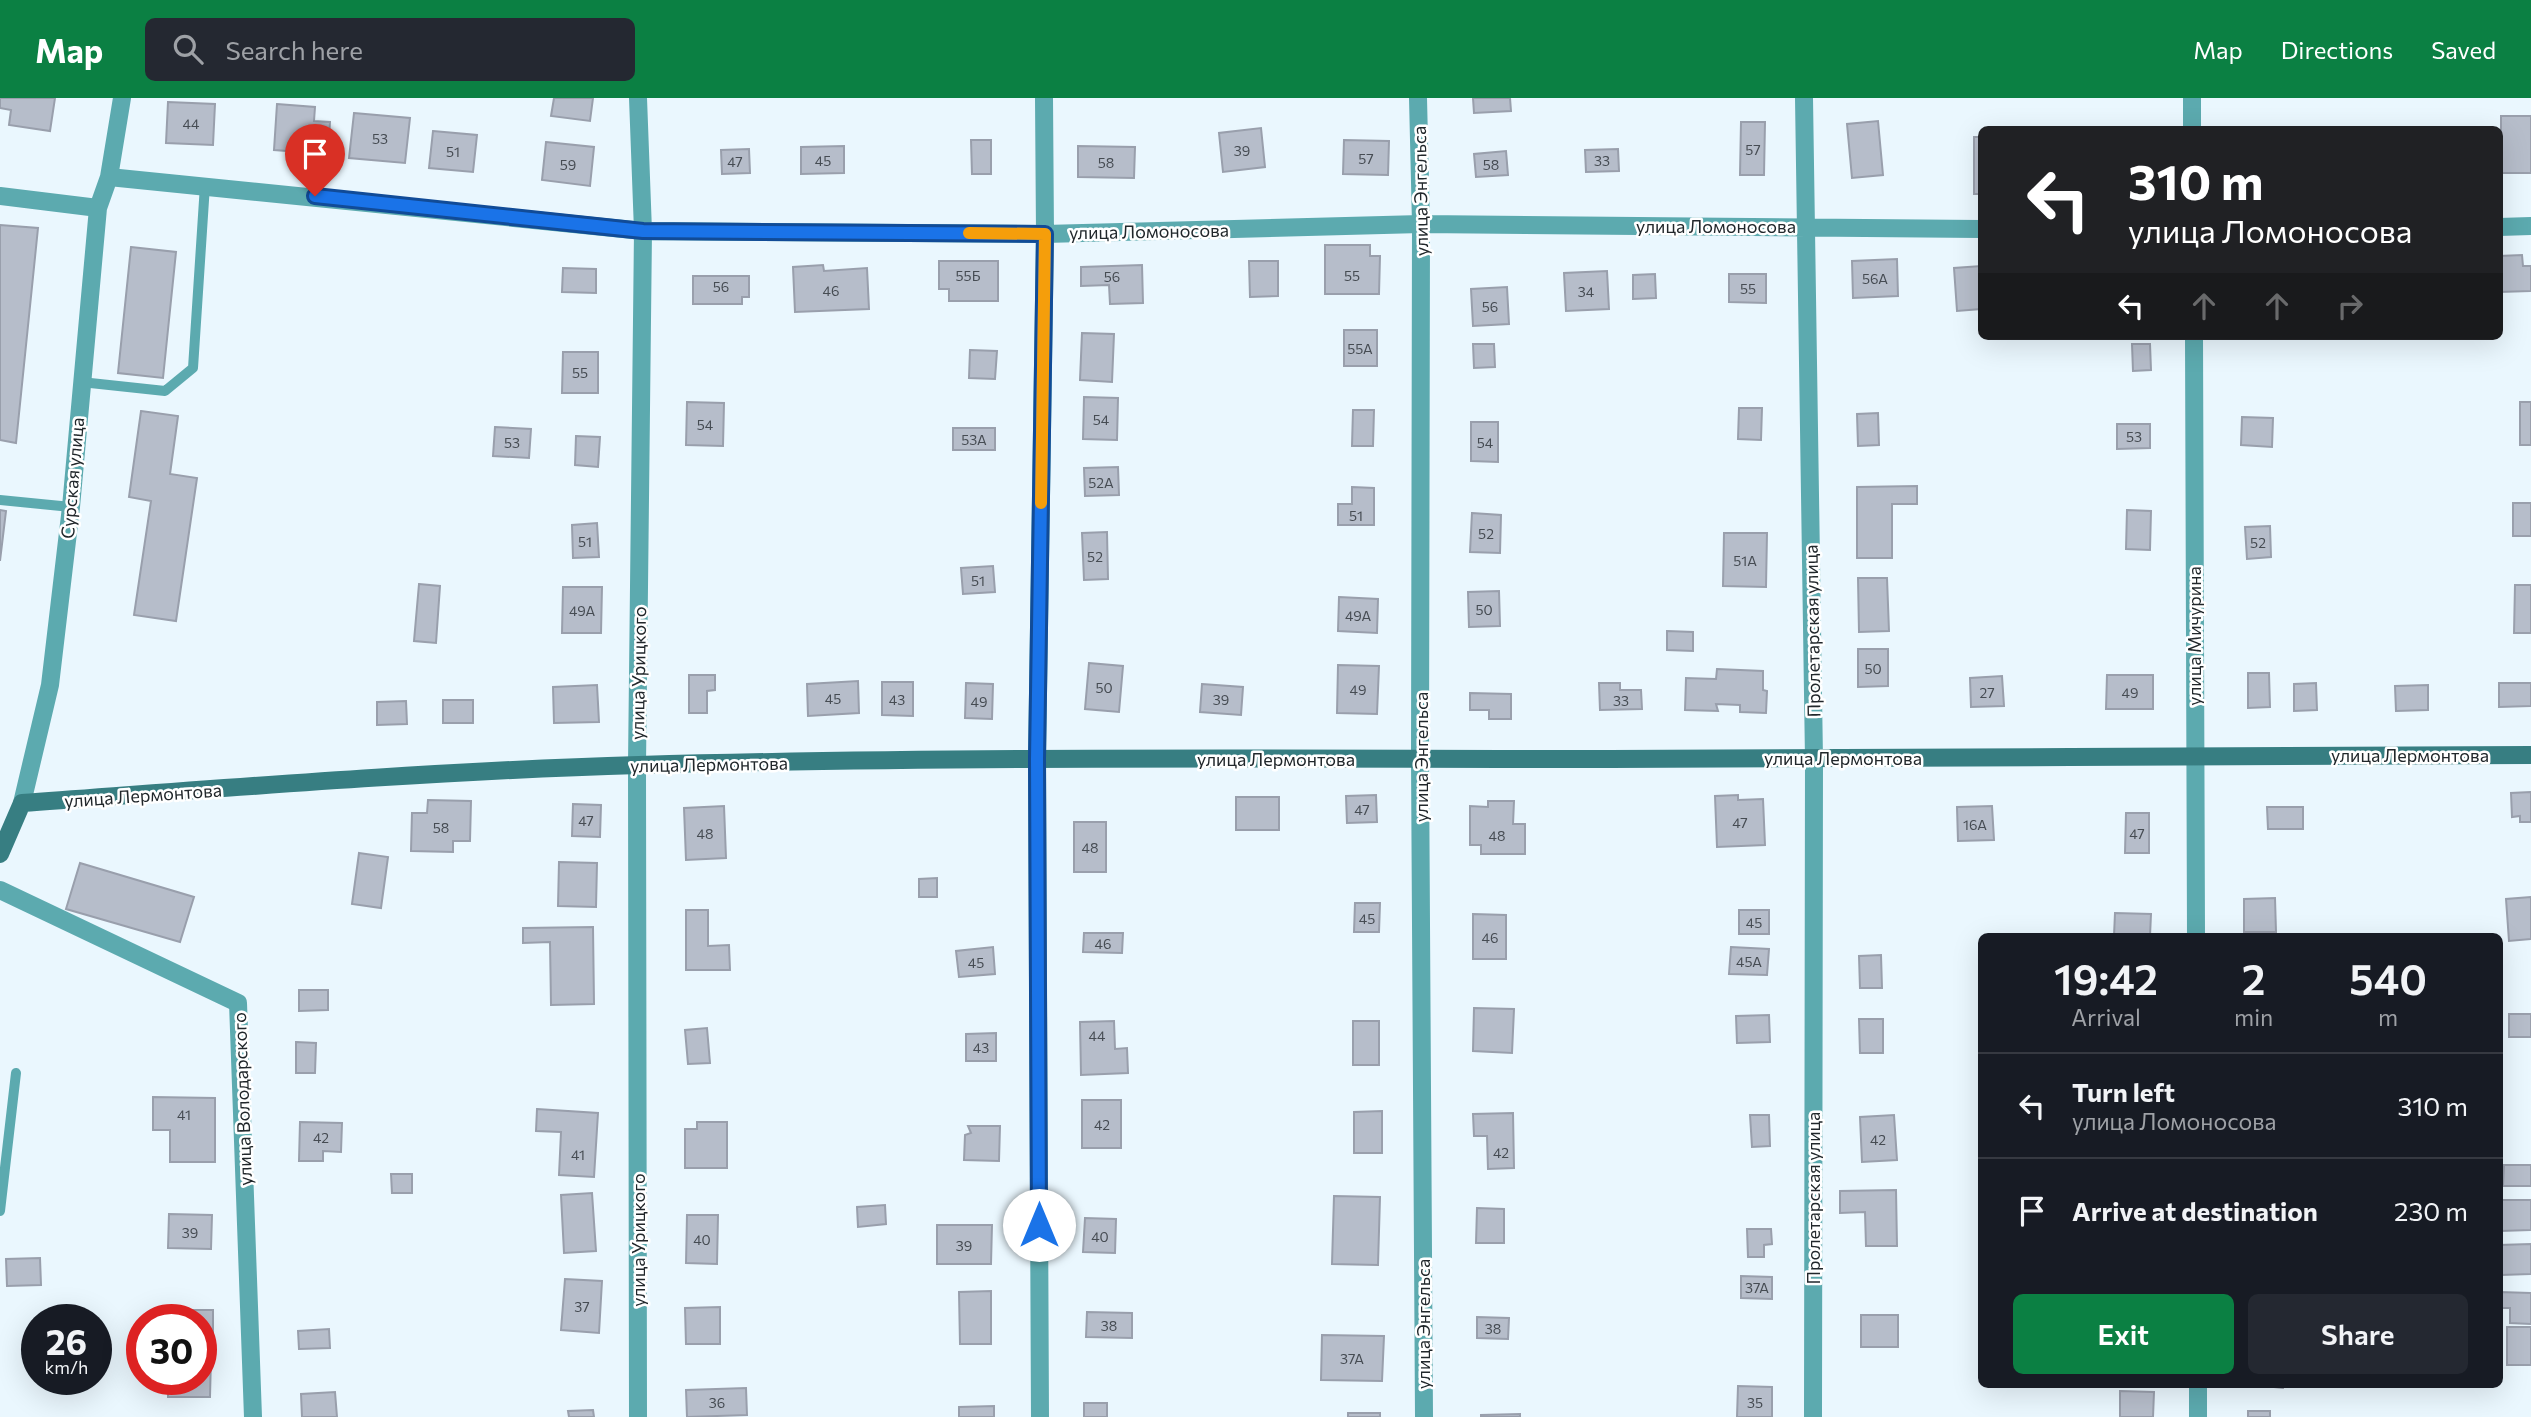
<!DOCTYPE html>
<html lang="en">
<head>
<meta charset="utf-8">
<style>
	body { margin:0; font-family:Commissioner,sans-serif; background:#242831; color:#f1f3f6; height:100vh; display:flex; flex-direction:column; font-size:26px; white-space:nowrap }
	* { box-sizing:border-box; margin:0 }
	p { font-size:23px; color:#9ea1a6 }
	.icon { flex:none; width:38px; height:38px; fill:none; stroke:currentColor; stroke-width:2; stroke-linecap:round; stroke-linejoin:round }
	.map { position:relative; flex:1; overflow:hidden }
	.details { position:absolute; left:1978px; top:835px; width:525px; height:455px; display:flex; flex-direction:column; background:#171b24; border-radius:10px; box-shadow:0 7px 28px #0002 }
	.details>* { flex:none }
	.banner { position:absolute; left:1978px; top:28px; width:525px; height:214px; border-radius:10px; box-shadow:0 7px 28px #0002; background:#202124; color:#fff; overflow:hidden }
	.speed { position:absolute; left:21px; top:1206px; display:flex; gap:14px; font-size:35px; font-weight:700; text-align:center }
	.speed>* { display:grid; place-content:center; width:91px; height:91px; border-radius:50%; background:#171b24; box-shadow:0 7px 28px #0002; line-height:1 }
	.speed small { font-size:18px; font-weight:400 }
	.speed .limit { border:10px solid #d22; background:#fff; color:#111 }
	.pin { position:absolute; display:grid; place-items:center; width:60px; height:60px; color:#fff; margin:-72px -30px; border-radius:50% 50% 50% 0; rotate:-45deg; box-shadow:0 0 7px #0007 }
	.pin .icon { rotate:45deg }
	.me { position:absolute; width:77px; margin:-38px; rotate:0deg; stroke-linejoin:round; filter:drop-shadow(0 0 5px #0008) }
	.turn { display:flex; align-items:center; gap:24px; height:147px; padding:0 35px; font-size:32px }
	.turn .icon { width:91px; height:91px; stroke-width:2.5 }
	.turn b { display:block; font-size:49px; line-height:60px }
	.lanes { display:flex; align-items:center; height:66px; padding:0 35px; background:#0003; justify-content:center; gap:35px; direction:ltr }
	.lanes .off { opacity:.35 }
	.eta { display:flex; justify-content:space-evenly; align-items:center; height:119px; text-align:center }
	.eta b { font-size:42px; font-weight:600; line-height:49px }
	.button { display:flex; gap:14px; margin-top:auto; padding:14px 35px }
	.button a { flex:1; height:80px; border-radius:10px; background:#0b8043; color:#fff; font-size:28px; font-weight:600; line-height:80px; text-align:center }
	.button a+a { background:#242831; color:#f1f3f6 }
	ul { padding:0; list-style:none }
	li { display:flex; align-items:center; gap:21px; height:105px; padding:0 35px; border-top:2px solid #363941 }
	li div { flex:1 }
	li b { display:block; font-size:26px }
	li em { font-style:normal }
	header { display:flex; align-items:center; gap:42px; box-sizing:border-box; height:98px; padding:0 35px; background:#0b8043; color:#fff }
	header strong { font-size:33px }
	nav { display:flex; gap:38px; margin-inline-start:auto; font-size:24px }
	.search { width:490px; height:63px; background:#242831; display:flex; align-items:center; gap:18px; box-sizing:border-box; padding:0 24px; border-radius:10px; color:#9ea1a6; font-size:26px }
	.map>svg:first-child { display:block }
	.building { fill:#b6bdca; stroke:#999fac; stroke-width:2 }
	.lines { fill:none; stroke-linecap:round; stroke-linejoin:round }
	.lane { stroke:#5caaaf; stroke-width:10 }
	.street { stroke:#5caaaf; stroke-width:18 }
	.secondary { stroke:#377e82; stroke-width:18 }
	.route-casing { stroke:#114b97; stroke-width:18 }
	.route { stroke:#1a73e8; stroke-width:12 }
	.slow { stroke:#f59e0b; stroke-width:12 }
	.labels { text-anchor:middle; dominant-baseline:central; stroke-width:5; stroke-linejoin:round; paint-order:stroke }
	.number-label { font-size:14px; fill:#464c53 }
	.street-label { font-size:18px; fill:#21272b; stroke:#fff }
</style>
</head>
<body>
<header>
<strong>Map</strong>
<div class="search"><svg class="icon" aria-label="search" viewBox="0 0 24 24"><circle cx="10" cy="10" r="6"/><path d="M15 15l6 6"/></svg>Search here</div>
<nav><a>Map</a><a>Directions</a><a>Saved</a></nav>
</header>
<div class="map">
<svg width="2531" height="1319" viewBox="0 0 2531 1319">
	<rect width="100%" height="100%" fill="#eaf7fe"/>
	<path class="building" d="M0 0H55L50 33 9 27 11 12 0 10Z
		M554 0H593L590 23 551 18Z
		M1473 0H1510L1511 13 1474 15Z
		M168 4 215 6 213 47 166 45Z
		M277 6 315 9 314 23 330 24 328 56 274 52Z
		M354 15 410 20 405 65 349 60Z
		M2501 18H2531V75H2501Z
		M1878 23 1883 77 1852 80 1847 26Z
		M1741 24H1765L1764 77H1740Z
		M1261 30 1265 69 1223 74 1219 35Z
		M433 33 477 37 473 74 429 70Z
		M1974 39H1981V96H1974Z
		M971 42H991V76H972Z
		M1344 42 1389 43 1388 77 1343 76Z
		M546 44 594 49 590 88 542 82Z
		M844 48V75L801 76V49Z
		M1078 48 1135 49 1134 80 1078 79Z
		M749 51 750 75 722 76 721 52Z
		M1618 51 1619 73 1586 74 1585 52Z
		M1506 53 1508 77 1476 79 1474 56Z
		M0 127 38 130 16 345 0 342Z
		M1325 147H1370V158H1380L1379 196H1325Z
		M131 149 176 154 163 280 118 275Z
		M2522 157 2523 168H2531V193L2499 194V158Z
		M1897 161 1898 198 1853 200 1852 163Z
		M939 163H998V203H949V191H939Z
		M1249 163H1278V198L1250 199Z
		M823 167 824 173 867 170 869 211 795 214 793 169Z
		M1142 167 1143 205 1110 206 1109 187 1081 188V169Z
		M1981 168V211L1957 213 1954 170Z
		M563 170 596 171V195L562 194Z
		M1607 173 1609 211 1566 213 1564 175Z
		M1655 176 1656 200 1633 201V177Z
		M1729 176H1766V205L1729 204Z
		M693 178H749V199H742V206H693Z
		M1507 189 1509 226 1473 228 1471 191Z
		M1344 232H1377V268H1344Z
		M1082 235 1114 236 1112 284 1080 282Z
		M1473 246H1494L1495 269 1474 270Z
		M2132 246H2150L2151 272 2133 273Z
		M970 252 997 253 995 281 969 280Z
		M563 254H598V295H562Z
		M1084 299 1118 300 1117 342 1083 341Z
		M687 304 724 305 723 348 686 347Z
		M2520 304H2531V347H2520Z
		M1739 310H1762L1761 342 1738 341Z
		M1353 312H1374L1373 348H1352Z
		M141 313 178 318 170 376 197 380 176 523 134 517 151 403 129 399Z
		M1878 315 1879 347 1858 348 1857 316Z
		M2242 319 2273 320 2272 349 2241 347Z
		M1471 324H1498V364L1471 363Z
		M2117 326H2150V350L2117 351Z
		M495 329 531 331 529 360 493 358Z
		M953 330H995V352H953Z
		M576 338 600 339 598 369 575 367Z
		M1118 369 1119 397 1085 398 1084 370Z
		M1917 388V406H1892V460H1857V389Z
		M1352 389 1374 390V427H1338V406H1352Z
		M2513 405H2531V438H2513Z
		M0 412 6 413 0 463Z
		M2127 412 2151 413 2150 452 2126 451Z
		M1472 415 1501 417 1500 455 1470 454Z
		M597 425 599 459 573 460 572 427Z
		M2270 428 2271 459 2247 461 2245 429Z
		M1107 434 1108 481 1084 482 1082 435Z
		M1724 435H1767L1766 489 1723 488Z
		M993 468 995 494 963 496 961 470Z
		M1858 480H1887L1889 533 1859 534Z
		M419 486 440 488 436 545 414 543Z
		M2515 487H2531V535H2514Z
		M563 489H602L601 535H562Z
		M1499 493 1500 528 1469 529 1468 494Z
		M1339 499 1378 501 1377 535 1338 533Z
		M1667 533 1693 534V553L1667 552Z
		M1858 551H1888V588L1858 589Z
		M1089 565 1123 568 1119 614 1085 611Z
		M1338 567 1379 568 1377 616 1337 615Z
		M1717 571 1763 573V592L1767 593 1766 615 1740 614V607L1716 606 1718 613 1685 612 1686 580 1716 581Z
		M2248 575H2269L2270 609 2248 610Z
		M689 577H715V592L707 593V615H689Z
		M2107 577H2153V611H2106Z
		M2002 578 2004 608 1971 609 1970 580Z
		M858 583 859 615 808 618 807 586Z
		M882 584H913V618L882 617Z
		M966 585 993 586 992 621 965 620Z
		M1599 585H1620V592H1641L1642 611 1600 612Z
		M2316 585 2317 612 2294 613V586Z
		M2499 585H2531V608L2499 609Z
		M1202 586 1243 589 1241 617 1200 614Z
		M597 587 599 624 554 625 553 589Z
		M2428 587V612L2396 613 2395 588Z
		M1470 595 1511 596V621H1489V612H1470Z
		M443 602H473V625H443Z
		M406 603 407 626 377 627V604Z
		M2531 694V724H2520V718L2512 719 2511 695Z
		M1376 697 1377 724 1347 725 1346 698Z
		M1738 697V702L1763 701 1765 747 1717 749 1715 698Z
		M1236 699H1279V732H1236Z
		M428 702 471 703 470 743H453V754L411 753 412 715H427Z
		M1488 703H1514L1513 726H1525V756H1481V747H1470V708L1488 709Z
		M573 706 601 707 600 739 572 738Z
		M724 708 726 760 686 762 684 710Z
		M1992 708 1994 742 1958 743 1957 709Z
		M2267 709H2303V731H2268Z
		M2126 715H2149V755H2125Z
		M1074 724H1106V774H1074Z
		M359 755 388 759 381 810 352 806Z
		M559 764 597 765 596 809 558 808Z
		M80 765 194 799 180 844 66 811Z
		M937 780V799H919V781Z
		M2531 799V841L2509 843 2506 801Z
		M2275 800 2276 834H2244V801Z
		M1355 805H1380L1379 834H1354Z
		M686 812H708V848L729 847 730 872H686Z
		M1739 812H1769V836H1739Z
		M2115 815 2151 816 2150 838H2114Z
		M1473 816 1506 817V861H1473Z
		M593 829 594 906 551 907 550 844 523 845V830Z
		M1084 835H1123L1122 855 1083 854Z
		M993 849 995 876 959 879 956 853Z
		M1731 849 1769 851 1767 877 1729 876Z
		M1881 857 1882 890H1860L1859 858Z
		M299 892H328V912L299 913Z
		M1474 910 1514 911 1512 955 1473 953Z
		M2509 916H2531V939H2509Z
		M1769 917 1770 944 1737 945 1736 918Z
		M1859 921H1883V955H1860Z
		M1114 923 1115 951 1127 950 1128 975 1081 977 1080 924Z
		M1353 923H1379V967H1353Z
		M707 930 710 965 688 966 685 932Z
		M996 935V963H966V936Z
		M296 944 316 945 315 975H296Z
		M153 999 215 1000V1064H170V1032H153Z
		M1082 1002H1121V1050H1082Z
		M537 1011 598 1015 594 1079 559 1077 561 1034 536 1033Z
		M1382 1013V1055H1354V1014Z
		M1513 1015 1514 1070 1488 1071 1487 1038H1474L1473 1016Z
		M1750 1017H1769L1770 1048 1752 1049Z
		M1894 1017 1897 1062 1862 1064 1860 1019Z
		M300 1024 342 1025 341 1054 323 1053V1063H299Z
		M697 1024H727V1070H685V1031H697Z
		M968 1028H1000L999 1063 964 1062 965 1037 971 1035Z
		M2504 1067H2531V1088H2503Z
		M391 1076H412V1095H392Z
		M1896 1092 1897 1148H1866L1865 1114 1840 1115V1093Z
		M592 1095 596 1153 564 1155 561 1097Z
		M1334 1098 1380 1099 1378 1167 1332 1166Z
		M2499 1102H2531V1132L2500 1133Z
		M885 1107 886 1126 858 1129 857 1109Z
		M1477 1110 1504 1111V1145H1476Z
		M169 1116 212 1117 211 1151 168 1150Z
		M687 1117H718L717 1166 686 1165Z
		M1085 1120 1116 1121 1115 1155 1083 1154Z
		M937 1127H992L991 1166H937Z
		M1747 1131H1771L1772 1146 1764 1147V1159H1748Z
		M2531 1146V1176L2501 1177 2499 1147Z
		M40 1160 41 1187 7 1188 6 1161Z
		M1741 1178 1772 1179V1201L1741 1200Z
		M565 1181 602 1183 599 1235 561 1232Z
		M991 1193V1246H960L959 1194Z
		M2499 1194 2531 1195V1226L2510 1225V1210H2499Z
		M720 1209V1246H686L685 1210Z
		M178 1212H213V1234H201V1222H178Z
		M1087 1214 1132 1215V1240L1086 1239Z
		M1861 1217H1898V1249H1861Z
		M1477 1219 1509 1220 1508 1241 1477 1240Z
		M2507 1229H2531V1267H2507Z
		M329 1231 330 1250 299 1251 298 1233Z
		M1322 1237 1384 1238 1382 1283 1321 1282Z
		M201 1259H211L210 1299H168V1281H201Z
		M2244 1286H2284L2283 1290Z
		M1738 1288 1772 1289V1319H1737Z
		M746 1290 747 1317 687 1319 686 1292Z
		M2120 1293 2154 1294 2153 1319H2120Z
		M335 1294 337 1319H302L301 1296Z
		M1084 1305H1107V1319H1084Z
		M994 1308V1319H959V1309Z
		M593 1312 594 1319H569L568 1313Z
		M2248 1313H2270V1319H2248Z
		M1348 1315H1380V1319H1348Z
		M1520 1316V1319H1481V1317Z"/>
	<g class="lines">
		<path class="lane" d="M81 284 165 293 193 270 205 87
			M0 402 71 409
			M0 1113 16 975"/>
		<path class="street" d="M638 0 643 133 637 667 638 1319
			M1418 0 1421 126 1420 661 1424 1319
			M1804 0 1814 661 1813 1319
			M2192 0V32
			M109 79 643 133 1045 136 1421 126 1981 131
			M0 98 98 110
			M2499 129 2531 128
			M2194 238 2196 838
			M22 705 50 587 71 409 98 110 109 79 122 0
			M0 792 238 905 253 1319
			M2198 1286V1319
			M1040 1319 1037 661 1045 136 1044 0"/>
		<path class="secondary" d="M0 756 22 705C227 690 433 673 639 667 962 658 1286 661 1610 661 1917 661 2224 657 2531 657"/>
	</g>
	<g class="lines">
		<g class="route-casing">
			<path id="route" d="M315 98 643 133 1045 136 1037 661 1039 1127"/>
		</g>
		<use href="#route" class="route"/>
		<path class="slow" d="M969 135 1045 136 1041 405"/>
	</g>
	<g class="labels">
		<g class="number-label">
			<text x="191" y="25">44</text>
			<text x="380" y="40">53</text>
			<text x="1753" y="51">57</text>
			<text x="1242" y="52">39</text>
			<text x="453" y="53">51</text>
			<text x="1366" y="60">57</text>
			<text x="823" y="62">45</text>
			<text x="1602" y="62">33</text>
			<text x="735" y="63">47</text>
			<text x="1106" y="64">58</text>
			<text x="568" y="66">59</text>
			<text x="1491" y="66">58</text>
			<text x="968" y="177">55Б</text>
			<text x="1352" y="177">55</text>
			<text x="1112" y="178">56</text>
			<text x="1875" y="180">56А</text>
			<text x="721" y="188">56</text>
			<text x="1748" y="190">55</text>
			<text x="831" y="192">46</text>
			<text x="1586" y="193">34</text>
			<text x="1490" y="208">56</text>
			<text x="1360" y="250">55А</text>
			<text x="580" y="274">55</text>
			<text x="1101" y="321">54</text>
			<text x="705" y="326">54</text>
			<text x="2134" y="338">53</text>
			<text x="974" y="341">53А</text>
			<text x="512" y="344">53</text>
			<text x="1485" y="344">54</text>
			<text x="1101" y="384">52А</text>
			<text x="1356" y="417">51</text>
			<text x="1486" y="435">52</text>
			<text x="585" y="443">51</text>
			<text x="2258" y="444">52</text>
			<text x="1095" y="458">52</text>
			<text x="1745" y="462">51А</text>
			<text x="978" y="482">51</text>
			<text x="1484" y="511">50</text>
			<text x="582" y="512">49А</text>
			<text x="1358" y="517">49А</text>
			<text x="1873" y="570">50</text>
			<text x="1104" y="589">50</text>
			<text x="1358" y="591">49</text>
			<text x="1987" y="594">27</text>
			<text x="2130" y="594">49</text>
			<text x="833" y="600">45</text>
			<text x="897" y="601">43</text>
			<text x="1221" y="601">39</text>
			<text x="1621" y="602">33</text>
			<text x="979" y="603">49</text>
			<text x="1362" y="711">47</text>
			<text x="586" y="722">47</text>
			<text x="1740" y="724">47</text>
			<text x="1975" y="726">16А</text>
			<text x="441" y="729">58</text>
			<text x="705" y="735">48</text>
			<text x="2137" y="735">47</text>
			<text x="1497" y="737">48</text>
			<text x="1090" y="749">48</text>
			<text x="1367" y="820">45</text>
			<text x="1754" y="824">45</text>
			<text x="1490" y="839">46</text>
			<text x="1103" y="845">46</text>
			<text x="1749" y="863">45А</text>
			<text x="976" y="864">45</text>
			<text x="1097" y="937">44</text>
			<text x="981" y="949">43</text>
			<text x="184" y="1016">41</text>
			<text x="1102" y="1026">42</text>
			<text x="321" y="1039">42</text>
			<text x="1878" y="1041">42</text>
			<text x="1501" y="1054">42</text>
			<text x="578" y="1056">41</text>
			<text x="190" y="1134">39</text>
			<text x="1100" y="1138">40</text>
			<text x="702" y="1141">40</text>
			<text x="964" y="1147">39</text>
			<text x="1757" y="1189">37А</text>
			<text x="582" y="1208">37</text>
			<text x="1109" y="1227">38</text>
			<text x="1493" y="1230">38</text>
			<text x="1352" y="1260">37А</text>
			<text x="717" y="1304">36</text>
			<text x="1755" y="1304">35</text>
		</g>
		<g class="street-label">
			<text transform="translate(1420 93) rotate(-91)">улица Энгельса</text>
			<text x="1716" y="128">улица Ломоносова</text>
			<text transform="translate(1149 133) rotate(-1)">улица Ломоносова</text>
			<text transform="translate(72 380) rotate(-85)">Сурская улица</text>
			<text transform="translate(1812 533) rotate(-91)">Пролетарская улица</text>
			<text transform="translate(2194 538) rotate(-90)">улица Мичурина</text>
			<text transform="translate(638 575) rotate(-89)">улица Урицкого</text>
			<text x="2410" y="657">улица Лермонтова</text>
			<text transform="translate(1421 659) rotate(-90)">улица Энгельса</text>
			<text x="1843" y="660">улица Лермонтова</text>
			<text x="1276" y="661">улица Лермонтова</text>
			<text transform="translate(709 666) rotate(-1)">улица Лермонтова</text>
			<text transform="translate(143 697) rotate(-4)">улица Лермонтова</text>
			<text transform="translate(242 1001) rotate(-92)">улица Володарского</text>
			<text transform="translate(1813 1100) rotate(-90)">Пролетарская улица</text>
			<text transform="translate(638 1142) rotate(-90)">улица Урицкого</text>
			<text transform="translate(1423 1226) rotate(-90)">улица Энгельса</text>
		</g>
	</g>
</svg>
<div class="speed"><div>26<small>km/h</small></div><div class="limit">30</div></div>
<div class="pin" style="left:315px;top:98px;background:#d93025"><svg class="icon" aria-label="arrive" viewBox="0 0 24 24"><path d="M6 21V4h12l-3 4 3 4H6"/></svg></div>
<svg class="me" style="left:1039px;top:1127px" viewBox="-20 -20 40 40"><circle r="19" fill="#fff"/><path d="M0-13L10 11 0 6-10 11z" fill="#1a73e8"/></svg>
<div class="banner">
<div class="turn"><svg class="icon" aria-label="left" viewBox="0 0 24 24"><path d="M17 20v-9H6M10 6l-5 5 5 5"/></svg><div><b>310 m</b>улица Ломоносова</div></div>
<div class="lanes"><svg class="icon" aria-label="left" viewBox="0 0 24 24"><path d="M17 20v-9H6M10 6l-5 5 5 5"/></svg><svg class="icon off" aria-label="ahead" viewBox="0 0 24 24"><path d="M12 20V5M6 11l6-6 6 6"/></svg><svg class="icon off" aria-label="ahead" viewBox="0 0 24 24"><path d="M12 20V5M6 11l6-6 6 6"/></svg><svg class="icon off" aria-label="right" viewBox="0 0 24 24"><path d="M7 20v-9h11M14 6l5 5-5 5"/></svg></div>
</div>
<section class="details">
<div class="eta">
<div><b>19:42</b><p>Arrival</p></div>
<div><b>2</b><p>min</p></div>
<div><b>540</b><p>m</p></div>
</div>
<ul>
<li><svg class="icon" aria-label="left" viewBox="0 0 24 24"><path d="M17 20v-9H6M10 6l-5 5 5 5"/></svg><div><b>Turn left</b><p>улица Ломоносова</p></div><em>310 m</em></li>
<li><svg class="icon" aria-label="arrive" viewBox="0 0 24 24"><path d="M6 21V4h12l-3 4 3 4H6"/></svg><div><b>Arrive at destination</b></div><em>230 m</em></li>
</ul>
<div class="button"><a>Exit</a><a>Share</a></div>
</section>
</div>
</body>
</html>
